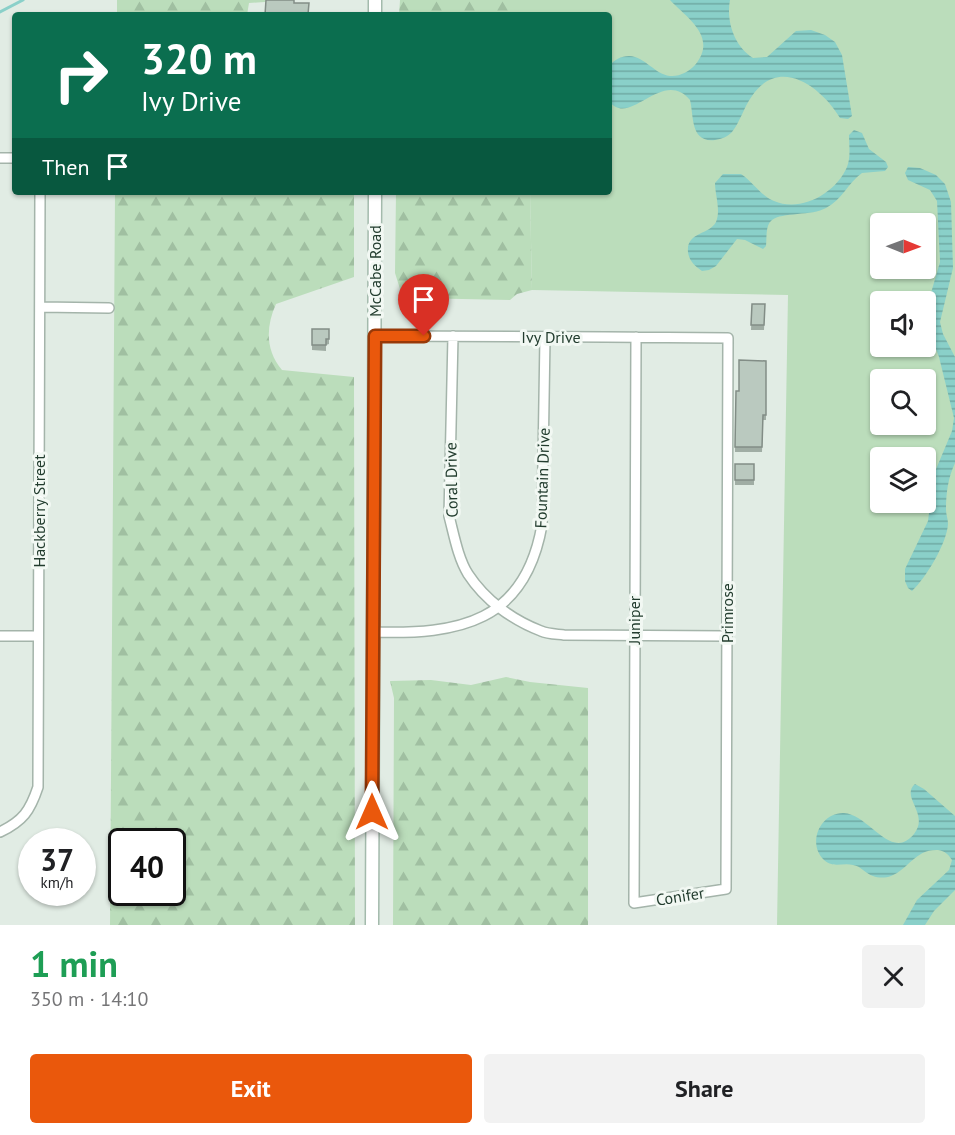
<!DOCTYPE html>
<html lang="en">
<head>
<meta charset="utf-8">
<style>
	body { margin:0; font-family:"PT Sans",sans-serif; background:#f2f2f2; color:#202124; height:100vh; display:flex; flex-direction:column; font-size:22px; white-space:nowrap }
	* { box-sizing:border-box; margin:0 }
	p { font-size:20px; color:#757577 }
	.icon { flex:none; width:33px; height:33px; fill:none; stroke:currentColor; stroke-width:2; stroke-linecap:round; stroke-linejoin:round }
	.map { position:relative; height:925px; overflow:hidden }
	.side { display:flex; flex-direction:column; background:#fff; flex:1 }
	.side>* { flex:none }
	.guide { position:absolute; left:12px; top:12px; width:600px; height:183px; border-radius:6px; box-shadow:0 2px 4px #0004; background:#0b6e4f; color:#fff; overflow:hidden }
	.needle { width:39px; rotate:91deg }
	.tools { position:absolute; left:870px; top:213px; display:grid; gap:12px }
	.tools a { display:grid; place-items:center; width:66px; height:66px; border-radius:6px; background:#fff; box-shadow:0 2px 4px #0004; font-size:30px }
	.speed { position:absolute; left:18px; top:828px; display:flex; gap:12px; font-size:30px; font-weight:700; text-align:center }
	.speed>* { display:grid; place-content:center; width:78px; height:78px; border-radius:50%; background:#fff; box-shadow:0 2px 4px #0004; line-height:1 }
	.speed small { font-size:15px; font-weight:400 }
	.speed .limit { border:3px solid #111; border-radius:9px; background:#fff; color:#111 }
	.pin { position:absolute; display:grid; place-items:center; width:51px; height:51px; color:#fff; margin:-62px -26px; border-radius:50% 50% 50% 0; rotate:-45deg; box-shadow:0 0 6px #0007 }
	.pin .icon { rotate:45deg }
	.me { position:absolute; width:66px; margin:-33px; rotate:0deg; stroke-linejoin:round; filter:drop-shadow(0 0 4px #0008) }
	.turn { display:flex; align-items:center; gap:21px; height:126px; padding:0 30px; font-size:27px }
	.turn .icon { width:78px; height:78px; stroke-width:2.5 }
	.turn b { display:block; font-size:42px; line-height:51px }
	.then { display:flex; align-items:center; height:57px; padding:0 30px; background:#0003; gap:12px; font-size:22px }
	.round { display:grid; place-items:center; flex:none; width:63px; height:63px; border-radius:6px; background:#f2f2f2 }
	.head { display:flex; align-items:center; justify-content:space-between; height:102px; padding:0 30px }
	h1 { font-size:36px; font-weight:700; line-height:45px; color:#1e9e55 }
	.action { display:flex; gap:12px; margin-top:auto; padding:12px 30px }
	.action a { flex:1; height:69px; border-radius:6px; background:#ea580c; color:#fff; font-size:24px; font-weight:700; line-height:69px; text-align:center }
	.action a+a { background:#f2f2f2; color:#202124 }
	.map>svg:first-child { display:block }
	.grass { fill:#bdb; fill-rule:evenodd }
	.forest { fill:url(#forest-firs); fill-rule:evenodd }
	.water { fill:url(#water-rules) }
	.lines { fill:none; stroke-linecap:round; stroke-linejoin:round }
	.stream { stroke:#8ad0c9; stroke-width:3 }
	.street-casing { stroke:#a4b4aa; stroke-width:12 }
	.secondary-casing { stroke:#a3baac; stroke-width:15 }
	.street { stroke:#fff; stroke-width:9 }
	.secondary { stroke:#fff; stroke-width:12 }
	.wall { fill:#a0ada4 }
	.building { fill:#bac9bf; stroke:#828d86; stroke-width:1.5 }
	.route-casing { stroke:#983908; stroke-width:15 }
	.route { stroke:#ea580c; stroke-width:10 }
	.labels { text-anchor:middle; dominant-baseline:central; stroke-width:6; stroke-linejoin:round; paint-order:stroke }
	.street-label { font-size:16px; fill:#223c2e; stroke:#f2f8f3 }
</style>
</head>
<body>
<div class="map">
<svg width="955" height="925" viewBox="0 0 955 925">
	<defs>
		<pattern id="forest-firs" width="22" height="20" patternUnits="userSpaceOnUse" patternTransform="scale(1.5)"><rect width="22" height="20" fill="#bdb"/><path d="M5 1l3.5 6h-7zM16 11l3.5 6h-7z" fill="#a0bfa1"/></pattern>
		<pattern id="water-rules" width="6" height="5" patternUnits="userSpaceOnUse" patternTransform="scale(1.5)"><rect width="6" height="5" fill="#8ad0c9"/><path d="M0 2.5h6" fill="none" stroke="#70aaa4"/></pattern>
	</defs>
	<rect width="100%" height="100%" fill="#e1ece4"/>
	<path class="grass" d="M527 0H955V925H777L788 295 532 290 530 192H609V15H527ZM880 224H926V268H880ZM880 302H926V346H880ZM880 380H926V424H880ZM880 458H926V502H880Z"/>
	<path class="forest" d="M117 0H292L249 3 247 15H117Z
		M400 0H527V15H399Z
		M115 192H354V277L276 304C266 326 265 350 282 370L354 377 355 925H110ZM122 842H172V892H122Z
		M396 192H530L532 290 517 294 510 300 414 298 400 289 395 273Z
		M506 677 530 682 588 688V925H393L394 698 390 681 431 680 471 685Z"/>
	<path class="water" d="M670 0H730C726 21 734 46 753 58L767 57 796 31 811 30 825 35 835 42 842 55 852 116 848 119 840 118C822 88 780 55 752 96 744 107 740 122 732 132 727 137 722 139 715 140 690 143 694 116 690 100 662 67 630 129 609 101V66C614 60 621 56 629 56 646 57 654 74 670 76 679 77 690 71 695 65 718 37 688 19 670 0Z
		M854 130 862 133 869 149 886 162 888 167 885 171 862 173C848 183 842 200 826 208 812 216 782 212 772 220 765 225 767 239 766 246L763 249 745 240 737 239 716 266 709 270 702 271C695 266 689 261 688 252 686 232 709 235 716 222 721 210 715 195 715 183L723 174H741C753 182 761 196 774 201 801 213 836 193 847 167 851 156 849 145 849 135Z
		M908 167 920 168 936 175 945 184 951 202 953 268 940 322 943 334 955 357V463C948 478 946 493 946 510 946 514 948 519 948 524 947 543 926 578 912 591L908 588 905 581V569L928 521 934 474 952 431 954 418 939 357 926 323V310L940 262 937 201 930 190 908 180 905 173Z
		M915 784 924 789 955 816V890L934 911 925 925H903L917 900 949 870 952 860C948 854 945 851 938 850 915 849 909 869 891 876 886 878 878 878 873 876 866 874 861 866 853 865 843 862 832 869 823 859 807 842 821 812 844 813 870 815 891 862 914 834 930 814 900 797 915 784Z"/>
	<g class="lines">
		<path class="stream" d="M0 12 23 0"/>
		<g class="street-casing">
			<path id="street" d="M0 158H15
				M40 307 109 308
				M375 336 606 337 728 338 726 889 634 903 636 337
				M453 336 449 516C454 535 458 558 468 574 485 600 512 620 541 631 548 634 556 634 564 635L726 636
				M372 632C460 635 525 622 542 525L545 337
				M0 636H38
				M0 832C23 821 30 811 38 787L40 192"/>
		</g>
		<g class="secondary-casing">
			<path id="secondary" d="M375 15V0
				M372 925 375 192"/>
		</g>
		<use href="#street" class="street"/>
		<use href="#secondary" class="secondary"/>
	</g>
	<path class="wall" d="M752 304H765L764 330H751Z
		M312 329H329V344L326 345V351L312 350Z
		M766 361V420H763L762 452H735L736 391H739Z
		M735 464H754V485H735Z"/>
	<path class="building" d="M266 0H294V3H309L308 14H295V15H265Z
		M752 304H765L764 325H751Z
		M312 329H329V339H326V345H312Z
		M739 360 766 361V415H763L762 447H735L736 391H739Z
		M735 464H754V480H735Z"/>
	<g class="lines">
		<g class="route-casing">
			<path id="route" d="M372 812 375 336H424"/>
		</g>
		<use href="#route" class="route"/>
	</g>
	<g class="labels">
		<g class="street-label">
			<text transform="translate(375 271) rotate(-90)">McCabe Road</text>
			<text x="551" y="337">Ivy Drive</text>
			<text transform="translate(542 478) rotate(-88)">Fountain Drive</text>
			<text transform="translate(451 480) rotate(-91)">Coral Drive</text>
			<text transform="translate(39 511) rotate(-90)">Hackberry Street</text>
			<text transform="translate(727 613) rotate(-90)">Primrose</text>
			<text transform="translate(634 620) rotate(-90)">Juniper</text>
			<text transform="translate(680 896) rotate(-9)">Conifer</text>
		</g>
	</g>
</svg>
<div class="tools">
<a><svg class="needle" viewBox="-14 -14 28 28"><path d="M0-13l5 13h-10z" fill="#e53935"/><path d="M0 13l5-13h-10z" fill="#757577"/></svg></a>
<a><svg class="icon" aria-label="sound" viewBox="0 0 24 24"><path d="M4 9h4l5-4v14l-5-4H4zM17 9q2 3 0 6"/></svg></a>
<a><svg class="icon" aria-label="search" viewBox="0 0 24 24"><circle cx="10" cy="10" r="6"/><path d="M15 15l6 6"/></svg></a>
<a><svg class="icon" aria-label="layers" viewBox="0 0 24 24"><path d="M12 4l9 5-9 5-9-5zM3 14l9 5 9-5"/></svg></a>
</div>
<div class="speed"><div>37<small>km/h</small></div><div class="limit">40</div></div>
<div class="pin" style="left:424px;top:336px;background:#d93025"><svg class="icon" aria-label="arrive" viewBox="0 0 24 24"><path d="M6 21V4h12l-3 4 3 4H6"/></svg></div>
<svg class="me" style="left:372px;top:812px" viewBox="-20 -20 40 40"><path d="M0-17L14 15 0 8-14 15z" fill="#ea580c" stroke="#fff" stroke-width="4"/></svg>
<div class="guide">
<div class="turn"><svg class="icon" aria-label="right" viewBox="0 0 24 24"><path d="M7 20v-9h11M14 6l5 5-5 5"/></svg><div><b>320 m</b>Ivy Drive</div></div>
<div class="then">Then<svg class="icon" aria-label="arrive" viewBox="0 0 24 24"><path d="M6 21V4h12l-3 4 3 4H6"/></svg></div>
</div>
</div>
<section class="side">
<div class="head"><div><h1>1 min</h1><p>350 m · 14:10</p></div><a class="round"><svg class="icon" aria-label="close" viewBox="0 0 24 24"><path d="M6 6l12 12M18 6L6 18"/></svg></a></div>
<div class="action"><a>Exit</a><a>Share</a></div>
</section>
</body>
</html>
